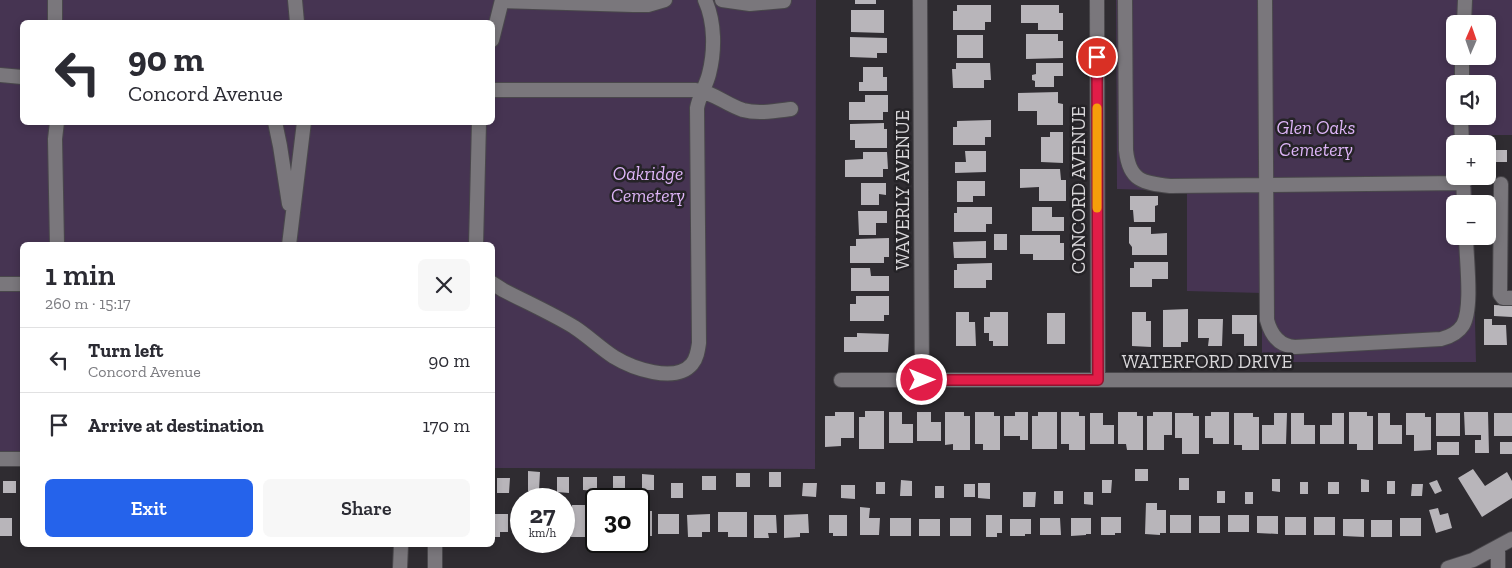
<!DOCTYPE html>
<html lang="en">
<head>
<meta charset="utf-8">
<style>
	body { margin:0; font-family:"Zilla Slab",serif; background:#f7f7f7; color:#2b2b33; height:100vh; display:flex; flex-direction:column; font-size:19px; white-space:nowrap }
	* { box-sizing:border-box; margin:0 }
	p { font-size:16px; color:#7c7c81 }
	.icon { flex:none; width:28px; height:28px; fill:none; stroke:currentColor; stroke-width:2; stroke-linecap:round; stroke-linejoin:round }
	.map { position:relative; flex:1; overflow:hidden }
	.side { position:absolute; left:20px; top:242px; width:475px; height:305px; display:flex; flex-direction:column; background:#fff; border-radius:8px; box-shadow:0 2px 8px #0003 }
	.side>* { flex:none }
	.guide { position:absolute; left:20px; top:20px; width:475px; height:105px; border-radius:8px; box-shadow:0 2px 8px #0003; background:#fff; color:#2b2b33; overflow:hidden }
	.needle { width:32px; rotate:2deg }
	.fabs { position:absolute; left:1446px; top:15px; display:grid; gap:10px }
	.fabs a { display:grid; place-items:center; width:50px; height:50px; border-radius:8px; background:#fff; box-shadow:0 2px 8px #0003; font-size:25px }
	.speed { position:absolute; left:510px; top:488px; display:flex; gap:10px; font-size:25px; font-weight:700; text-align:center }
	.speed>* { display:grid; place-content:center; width:65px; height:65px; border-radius:50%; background:#fff; box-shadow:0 2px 8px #0003; line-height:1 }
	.speed small { font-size:12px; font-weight:400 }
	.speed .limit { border:2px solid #111; border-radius:8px; background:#fff; color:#111 }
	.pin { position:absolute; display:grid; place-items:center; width:42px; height:42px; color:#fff; margin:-21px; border:2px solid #fff; border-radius:50%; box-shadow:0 1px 5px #0007 }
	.me { position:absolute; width:55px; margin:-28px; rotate:90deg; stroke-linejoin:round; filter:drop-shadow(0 0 4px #0008) }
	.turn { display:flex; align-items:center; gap:18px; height:105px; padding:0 25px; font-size:22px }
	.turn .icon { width:65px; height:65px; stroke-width:2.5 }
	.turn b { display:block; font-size:35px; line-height:42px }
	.round { display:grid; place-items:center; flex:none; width:52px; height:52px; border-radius:8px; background:#f7f7f7 }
	.headline { display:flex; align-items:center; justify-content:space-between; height:85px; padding:0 25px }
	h1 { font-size:30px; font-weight:600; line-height:38px }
	.primary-button { display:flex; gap:10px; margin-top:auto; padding:10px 25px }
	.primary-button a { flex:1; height:58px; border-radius:8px; background:#2563eb; color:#fff; font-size:20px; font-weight:600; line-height:58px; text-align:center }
	.primary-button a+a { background:#f7f7f7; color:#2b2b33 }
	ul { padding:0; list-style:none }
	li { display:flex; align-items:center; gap:15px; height:65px; padding:0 25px; border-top:1px solid #e1e1e2 }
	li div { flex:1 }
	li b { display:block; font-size:19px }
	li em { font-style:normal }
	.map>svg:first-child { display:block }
	.green { fill:#463452; fill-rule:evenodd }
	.building { fill:#b8b5ba }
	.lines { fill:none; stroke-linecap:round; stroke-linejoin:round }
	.minor-casing { stroke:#49474b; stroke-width:16 }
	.minor { stroke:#7a777c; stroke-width:14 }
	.route-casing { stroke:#92132f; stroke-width:12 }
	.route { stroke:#e11d48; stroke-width:9 }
	.slow { stroke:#f59e0b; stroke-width:9 }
	.labels { text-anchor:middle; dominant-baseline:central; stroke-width:5; stroke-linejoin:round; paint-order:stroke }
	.park-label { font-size:19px; font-style:italic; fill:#deb5f8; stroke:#252327 }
	.street-label { font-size:19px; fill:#d9d7da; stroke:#252327 }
</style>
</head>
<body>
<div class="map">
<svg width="1512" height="568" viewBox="0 0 1512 568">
	<rect width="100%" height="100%" fill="#2f2c31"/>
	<path class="green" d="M0 0H816L815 469 493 468 492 245H22V467H0ZM22 22H492V122H22Z
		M1116 0H1512V135H1471V144H1455V176H1471L1472 204H1455V236H1473L1476 362H1262V293L1187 291V191L1117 189ZM1455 24H1488V56H1455ZM1455 84H1488V116H1455Z"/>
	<path class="building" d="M855 0H876V4H855Z
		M957 5H991V22H985V30H953V11H957Z
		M1021 5H1059V13H1063V30H1038V23H1021Z
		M851 10H884V33L851 32Z
		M1026 34H1058V41H1063V58L1026 59Z
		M957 35H983V58H957Z
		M850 37 887 38V53H877V58L850 57Z
		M956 63H990L991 80H984V88H953L952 69H956Z
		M1036 63H1063V76H1054V87H1035V81L1032 80V75L1036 74Z
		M863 67H883V77H887V91H859V82H863Z
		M1058 92V103L1063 104V125H1037V111H1018V93Z
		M865 95H888V112H883V120H849V102H865Z
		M991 120V137H985V145H953V127H957V121Z
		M884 123V129H887V148H855V140H850V124Z
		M1050 132H1063V163L1041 162V137H1050Z
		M1493 150H1507V162H1493Z
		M965 151H986V172L955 173V162H966Z
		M863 152H887L888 169H883V177H845V160L863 159Z
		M1020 169H1060L1061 180H1066V201H1039V187L1020 188Z
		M957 181H985V196H973V202H957Z
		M861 183H886V195L879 194V205H861Z
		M1130 196H1158V205L1155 206V222H1134L1133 210H1130Z
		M957 207H992V224H986V232H954V213H957Z
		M1032 207H1052V217H1064V231H1032Z
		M858 211H887V223H876V235H859Z
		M1129 227H1151V234L1167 233V255H1132V247L1129 243Z
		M994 234H1007V250H994Z
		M1020 235H1060V243H1064V260H1033V254H1020Z
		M889 238V257H884V263H850V246H856V239Z
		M986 241V258H954L953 242Z
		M1134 262H1168V279H1152V287H1130V268H1134Z
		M992 263V280H986V288H954V270H957V264Z
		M851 268H870L871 276H889V291H851Z
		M856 296H889V315H884V321H850V304H856Z
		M1494 305 1512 306V317L1494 316Z
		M1188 309V342H1181V347H1163V310Z
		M956 312H969V322H975L976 346H956Z
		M990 312H1008V346H993V341H989V333H984V317H990Z
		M1132 312H1146V321H1151V347L1132 346Z
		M1047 313H1065V344H1047Z
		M1232 315H1257V346H1244V334H1232Z
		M1198 319H1223L1222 346H1208L1209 338H1198Z
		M1484 319H1492V325H1506L1507 345H1484Z
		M857 333 889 334 888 352H844V337H857Z
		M865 411H884V449H859V417H865Z
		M835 412H854V438H841V446L825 447V416H835Z
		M889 412H902V424H913V443H889Z
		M917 412H931V422H941V441H917Z
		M945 412H964V416H970V450H953V444L945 445Z
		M975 412H994V416H1000V450H983V444H975Z
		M1015 412H1028V440H1020V436H1004V416H1015Z
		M1038 412H1057V449H1032V416H1038Z
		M1061 412H1079V416H1085V450H1069V444H1061Z
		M1118 412H1137V416H1143V450H1127L1126 444H1118Z
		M1153 412H1172V435H1164V450H1147V416H1153Z
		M1211 412H1229V444H1213V438H1205V416H1211Z
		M1349 412H1367V416H1373V450H1357V444H1349Z
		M1464 412H1488L1489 453H1475V440H1481V435H1465Z
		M1090 413H1103V425H1114V444H1090Z
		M1175 413H1193V416H1199V454H1182V438H1175Z
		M1234 413H1253V417H1259V450H1242V445H1234Z
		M1274 413H1287L1286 444H1262V425H1274Z
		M1291 413H1304V425H1315V444H1291Z
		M1332 413H1344V444H1320V425H1332Z
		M1378 413H1390V425H1402V444H1378Z
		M1406 413H1425V417H1431V450L1414 451V435H1406Z
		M1436 413H1460V436H1436Z
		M1494 413H1512V436H1494Z
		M1437 442H1459V455H1437Z
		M1500 442H1512V454H1500Z
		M1135 469H1148V481H1135Z
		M1473 469 1485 486 1507 472 1512 481V498L1482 517 1458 478Z
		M528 471 540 472 539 491H528Z
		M769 472H781V487H769Z
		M736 473H750V487H736Z
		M642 474 654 475V490H642Z
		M613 476H625V491H613Z
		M702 476H716V490H702Z
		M557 477H569V493L557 492Z
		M583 477H597V491L583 490Z
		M497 478H510L509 493H497Z
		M1179 478H1189V490H1179Z
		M1272 479H1280V492L1272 491Z
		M1361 479 1369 480V492H1361Z
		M901 480 912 481V496H900Z
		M1102 480H1112L1111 493H1102Z
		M1437 480 1442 491 1435 494 1429 483Z
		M3 481H16V493H3Z
		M1387 481H1395V494H1387Z
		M876 482H885V494H876Z
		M1300 482H1308V494H1300Z
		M1328 482H1339V494H1328Z
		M671 483H683V498H671Z
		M803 483H817L816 497 802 496Z
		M978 483H990V499L978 498Z
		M964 484H975V497H964Z
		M1412 484H1423L1422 496H1411Z
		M841 485H855V499L841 498Z
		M935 486H944V498H935Z
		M1054 491H1063V504H1054Z
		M1217 491H1225V503H1217Z
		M1023 492H1036L1035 507H1023Z
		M1084 492H1093V505L1084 504Z
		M1245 492H1253V504H1245Z
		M1146 503H1157V510H1166V533H1160V535L1145 534Z
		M572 505H585V514H596V533H587V537H571Z
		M639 506H646L647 511H652V536H640Z
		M860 507 870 508 869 518H880L879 535H860Z
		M1438 508 1440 515 1448 513 1452 528 1436 533 1429 510Z
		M564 511H566V533H564Z
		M718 512H747V537H728V532H718Z
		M492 514H508V532H500V537H492Z
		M514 514H521V537H515Z
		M658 514H679V534H658Z
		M710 514V532H702V537H688L687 515Z
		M808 514 809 533H800V537L784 538V515Z
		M754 515H776L777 533H768L769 538H754Z
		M829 515H847V536H833V533H829Z
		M986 515H1002V533H997V537H986Z
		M1170 515H1191V533H1170Z
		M1228 515H1249V532H1228Z
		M1199 516H1220V533H1199Z
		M1257 516H1278V534L1257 533Z
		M1101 517H1121V533H1115V535H1101Z
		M1285 517H1306V535H1285Z
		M1314 517H1335V535H1314Z
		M0 518H12V536H0Z
		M890 518H911V536H890Z
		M950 518H971V536H950Z
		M1040 518H1060L1061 535H1040Z
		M1071 518H1091V534H1086V535L1071 536Z
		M1400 518H1421V536H1400Z
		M21 519H22V537H21Z
		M919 519H940V536H919Z
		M1010 519H1031V534H1025V536H1010Z
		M1343 519H1364V537L1343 536Z
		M1371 520H1392V537H1371Z"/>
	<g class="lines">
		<g class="minor-casing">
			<path id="minor" d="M55 0V22
				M295 0 297 22
				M722 0 750 4 784 1
				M920 0 922 380
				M1097 0 1098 380
				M1125 0 1126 150C1129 181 1143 183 1170 186L1464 183
				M1265 0 1267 320C1271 335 1279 346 1295 347L1441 339C1449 337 1458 333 1463 325 1473 308 1466 257 1466 236
				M502 1 633 5H648L665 0
				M1464 24 1465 0
				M492 40 502 0
				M0 75 22 77
				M1462 84V56
				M492 90H695C713 92 725 104 743 110 758 114 775 111 791 109
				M1461 116 1462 144
				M275 122 280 146 289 204
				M1463 176 1464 204
				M1501 184 1500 294 1503 298H1512
				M57 245 55 139 57 122
				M289 245 304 122
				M476 245 479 122
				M492 283 503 290C526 302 551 313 574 327 588 336 600 348 614 357 632 368 675 384 692 364 697 358 698 350 699 343L697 108C699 96 706 86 709 74 715 51 715 22 705 0
				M0 284H22
				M841 380H1512
				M0 459H22
				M1498 547V568
				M400 568 401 545
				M435 568V545
				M1448 568 1473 560 1512 539"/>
		</g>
		<use href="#minor" class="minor"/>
	</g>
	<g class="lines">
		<g class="route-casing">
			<path id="route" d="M922 380H1098L1097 57"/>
		</g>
		<use href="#route" class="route"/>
		<path class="slow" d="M1097 108V208"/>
	</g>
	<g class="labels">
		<g class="park-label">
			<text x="1316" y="127">Glen Oaks<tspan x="1316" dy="22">Cemetery</tspan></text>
			<text x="648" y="173">Oakridge<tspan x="648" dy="22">Cemetery</tspan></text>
		</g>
		<g class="street-label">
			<text transform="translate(902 190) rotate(-90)">WAVERLY AVENUE</text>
			<text transform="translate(1078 190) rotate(-90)">CONCORD AVENUE</text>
			<text x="1207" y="361">WATERFORD DRIVE</text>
		</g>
	</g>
</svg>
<div class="fabs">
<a><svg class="needle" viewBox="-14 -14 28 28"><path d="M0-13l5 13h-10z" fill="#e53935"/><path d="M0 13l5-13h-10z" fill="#7c7c81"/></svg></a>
<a><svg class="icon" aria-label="sound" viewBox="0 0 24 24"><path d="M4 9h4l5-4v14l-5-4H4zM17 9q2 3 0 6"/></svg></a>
<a>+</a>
<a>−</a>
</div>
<div class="speed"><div>27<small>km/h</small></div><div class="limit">30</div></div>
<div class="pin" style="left:1097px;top:57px;background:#d93025"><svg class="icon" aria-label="arrive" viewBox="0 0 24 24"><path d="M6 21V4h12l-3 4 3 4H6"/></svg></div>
<svg class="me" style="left:922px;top:380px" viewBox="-20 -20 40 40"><circle r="17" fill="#e11d48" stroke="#fff" stroke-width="3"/><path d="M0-11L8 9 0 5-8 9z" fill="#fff"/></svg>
<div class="guide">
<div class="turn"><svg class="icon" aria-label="left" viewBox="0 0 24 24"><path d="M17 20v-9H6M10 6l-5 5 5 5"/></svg><div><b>90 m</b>Concord Avenue</div></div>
</div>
<section class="side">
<div class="headline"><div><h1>1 min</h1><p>260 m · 15:17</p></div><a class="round"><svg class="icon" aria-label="close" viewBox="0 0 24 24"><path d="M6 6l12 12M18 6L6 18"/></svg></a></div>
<ul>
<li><svg class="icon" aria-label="left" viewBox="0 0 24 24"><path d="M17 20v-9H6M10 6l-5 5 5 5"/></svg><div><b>Turn left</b><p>Concord Avenue</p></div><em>90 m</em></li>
<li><svg class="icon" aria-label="arrive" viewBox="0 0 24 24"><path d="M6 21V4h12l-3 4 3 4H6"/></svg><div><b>Arrive at destination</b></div><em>170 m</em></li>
</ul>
<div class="primary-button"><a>Exit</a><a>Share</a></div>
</section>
</div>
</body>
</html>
